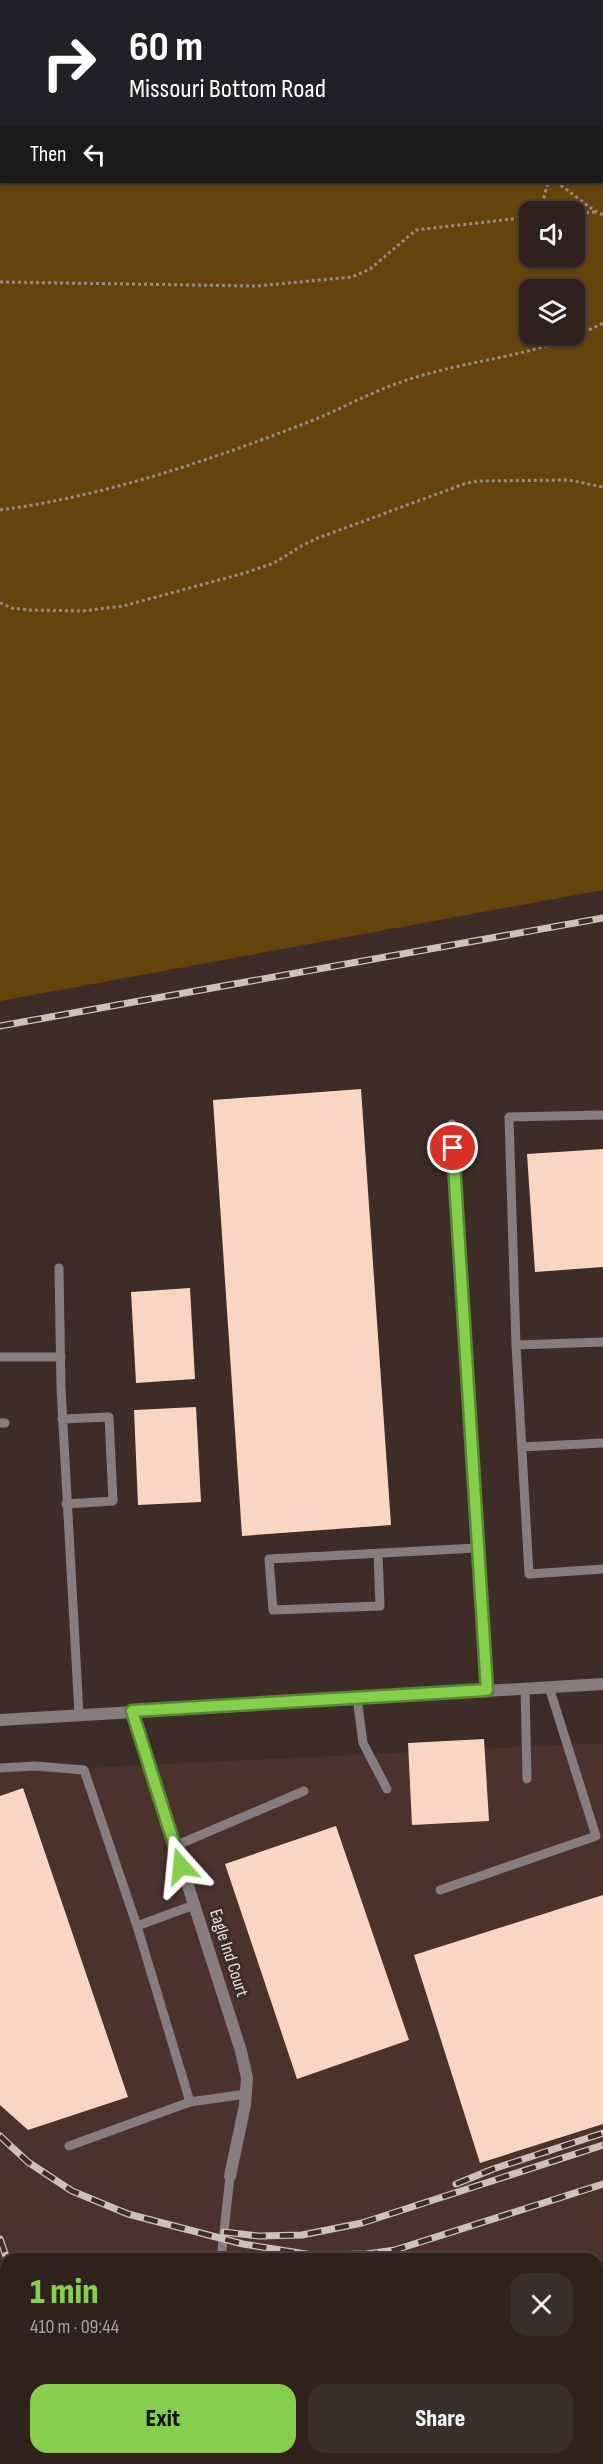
<!DOCTYPE html>
<html lang="en">
<head>
<meta charset="utf-8">
<style>
	body { margin:0; font-family:"Sofia Sans Condensed",sans-serif; background:#3a2e2b; color:#f1f3f6; height:100vh; display:flex; flex-direction:column; font-size:22px; white-space:nowrap }
	* { box-sizing:border-box; margin:0 }
	p { font-size:20px; color:#a7a3a4 }
	.icon { flex:none; width:33px; height:33px; fill:none; stroke:currentColor; stroke-width:2; stroke-linecap:round; stroke-linejoin:round }
	.map { position:relative; flex:1; overflow:hidden }
	.panel { position:absolute; left:0px; top:2253px; width:603px; height:212px; display:flex; flex-direction:column; background:#2e211e; border-radius:18px 18px 0 0; box-shadow:0 2px 4px #0004,0 0 0 2px #493e3c }
	.panel>* { flex:none }
	.banner { position:absolute; left:0px; top:0px; width:603px; height:183px; box-shadow:0 2px 4px #0004,0 0 0 2px #493e3c; background:#202124; color:#fff; overflow:hidden }
	.buttons { position:absolute; left:519px; top:201px; display:grid; gap:12px }
	.buttons a { display:grid; place-items:center; width:66px; height:66px; border-radius:12px; background:#2e211e; box-shadow:0 2px 4px #0004,0 0 0 2px #493e3c; font-size:30px }
	.pin { position:absolute; display:grid; place-items:center; width:51px; height:51px; color:#fff; margin:-26px; border:3px solid #fff; border-radius:50%; box-shadow:0 2px 6px #0007 }
	.me { position:absolute; width:66px; margin:-33px; rotate:342deg; stroke-linejoin:round; filter:drop-shadow(0 0 4px #0008) }
	.turn { display:flex; align-items:center; gap:21px; height:126px; padding:0 30px; font-size:27px }
	.turn .icon { width:78px; height:78px; stroke-width:2.5 }
	.turn b { display:block; font-size:42px; line-height:51px }
	.then { display:flex; align-items:center; height:57px; padding:0 30px; background:#0003; gap:12px; font-size:22px }
	.round { display:grid; place-items:center; flex:none; width:63px; height:63px; border-radius:18px; background:#3a2e2b }
	.head { display:flex; align-items:center; justify-content:space-between; height:102px; padding:0 30px }
	h1 { font-size:36px; font-weight:800; line-height:45px; color:#86cf4c }
	.action { display:flex; gap:12px; margin-top:auto; padding:12px 30px }
	.action a { flex:1; height:69px; border-radius:18px; background:#86cf4c; color:#111; font-size:24px; font-weight:800; line-height:69px; text-align:center }
	.action a+a { background:#3a2e2b; color:#f1f3f6 }
	.map>svg:first-child { display:block }
	.built { fill:#4b322d; fill-rule:evenodd }
	.green { fill:#64430c; fill-rule:evenodd }
	.building { fill:#f8d6c1 }
	.lines { fill:none; stroke-linecap:round; stroke-linejoin:round }
	.path { stroke:#988a87; stroke-width:3; stroke-dasharray:3 3; stroke-linecap:butt }
	.service { stroke:#877d7e; stroke-width:9 }
	.minor { stroke:#877d7e; stroke-width:12 }
	.tertiary { stroke:#877d7e; stroke-width:12 }
	.rail-casing { stroke:#cdc0bd; stroke-width:7 }
	.rail { stroke:#3d2c28; stroke-width:4.5; stroke-dasharray:14; stroke-linecap:butt }
	.route-casing { stroke:#578731; stroke-width:15 }
	.route { stroke:#86cf4c; stroke-width:10 }
	.labels { text-anchor:middle; dominant-baseline:central; stroke-width:6; stroke-linejoin:round; paint-order:stroke }
	.street-label { font-size:18px; fill:#eadfdc; stroke:#3d2c28 }
</style>
</head>
<body>
<div class="map">
<svg width="603" height="2464" viewBox="0 0 603 2464">
	<rect width="100%" height="100%" fill="#3d2c28"/>
	<path class="built" d="M603 1743V2464H0V1772ZM6 2259H597V2458H6Z"/>
	<path class="green" d="M0 0H603V890L0 1001ZM2 2H602V182H2ZM530 212H574V256H530ZM530 290H574V334H530Z"/>
	<path class="building" d="M361 1089 391 1525 242 1536 213 1100Z
		M603 1149V1267L535 1272 527 1154Z
		M190 1288 195 1379 136 1383 131 1292Z
		M196 1407 201 1502 138 1505 134 1410Z
		M484 1739 489 1821 412 1825 408 1743Z
		M23 1788 128 2097 28 2130 0 2105V1796Z
		M336 1826 409 2040 297 2079 225 1864Z
		M603 1895V2124L480 2163 414 1955Z"/>
	<g class="lines">
		<path class="path" d="M584 0 587 2
			M602 10 603 11
			M556 182C570 191 589 209 603 215
			M532 212 544 197 548 182
			M574 213 595 212
			M0 282 257 286 352 277 370 269 416 230 530 217
			M0 510C106 496 211 460 311 421 343 408 373 391 407 380 474 358 540 357 603 323
			M0 603 12 608 30 610 82 611 123 606 245 573 274 563 303 545 318 538 464 484 477 481 569 480 603 487"/>
		<path class="service" d="M603 1115 509 1117 516 1345 529 1574 603 1569
			M452 1124 487 1691
			M59 1268 61 1388 79 1714
			M516 1345 603 1342
			M0 1357H61
			M62 1419 109 1417 113 1501 66 1504
			M0 1423H5
			M522 1447 603 1443
			M378 1553 380 1606 273 1610 269 1559 477 1548
			M525 1688 527 1779
			M357 1698 363 1743 387 1789
			M0 1768 35 1766 84 1770 137 1926 194 1905
			M175 1846 304 1791
			M440 1890 596 1836 549 1687
			M190 2102 246 2094
			M69 2146 190 2102 137 1926
			M221 2259 230 2176
			M340 2458 341 2464
			M525 2458 527 2464"/>
		<path class="minor" d="M132 1711 241 2051 247 2078 245 2105 230 2176"/>
		<path class="tertiary" d="M0 1720 603 1684"/>
		<g class="rail-casing">
			<path id="rail" d="M0 1026 603 918
				M0 2136 28 2162 72 2191 128 2214 243 2244 312 2255 367 2254 395 2250 603 2184
				M456 2184 493 2169 603 2133
				M224 2232 259 2236 302 2235 362 2223 603 2145
				M0 2239 7 2259
				M0 2270 6 2288
				M0 2328 6 2358
				M39 2458 41 2464
				M63 2458 65 2464
				M74 2458 76 2464
				M583 2458 586 2464"/>
		</g>
		<use href="#rail" class="rail"/>
	</g>
	<g class="lines">
		<g class="route-casing">
			<path id="route" d="M181 1866 132 1711 487 1690 453 1148"/>
		</g>
		<use href="#route" class="route"/>
	</g>
	<g class="labels">
		<g class="street-label">
			<text transform="translate(229 1953) rotate(72)">Eagle Ind Court</text>
		</g>
	</g>
</svg>
<div class="buttons">
<a><svg class="icon" aria-label="sound" viewBox="0 0 24 24"><path d="M4 9h4l5-4v14l-5-4H4zM17 9q2 3 0 6"/></svg></a>
<a><svg class="icon" aria-label="layers" viewBox="0 0 24 24"><path d="M12 4l9 5-9 5-9-5zM3 14l9 5 9-5"/></svg></a>
</div>
<div class="pin" style="left:453px;top:1148px;background:#d93025"><svg class="icon" aria-label="arrive" viewBox="0 0 24 24"><path d="M6 21V4h12l-3 4 3 4H6"/></svg></div>
<svg class="me" style="left:181px;top:1866px" viewBox="-20 -20 40 40"><path d="M0-17L14 15 0 8-14 15z" fill="#86cf4c" stroke="#fff" stroke-width="4"/></svg>
<div class="banner">
<div class="turn"><svg class="icon" aria-label="right" viewBox="0 0 24 24"><path d="M7 20v-9h11M14 6l5 5-5 5"/></svg><div><b>60 m</b>Missouri Bottom Road</div></div>
<div class="then">Then<svg class="icon" aria-label="left" viewBox="0 0 24 24"><path d="M17 20v-9H6M10 6l-5 5 5 5"/></svg></div>
</div>
<section class="panel">
<div class="head"><div><h1>1 min</h1><p>410 m · 09:44</p></div><a class="round"><svg class="icon" aria-label="close" viewBox="0 0 24 24"><path d="M6 6l12 12M18 6L6 18"/></svg></a></div>
<div class="action"><a>Exit</a><a>Share</a></div>
</section>
</div>
</body>
</html>
